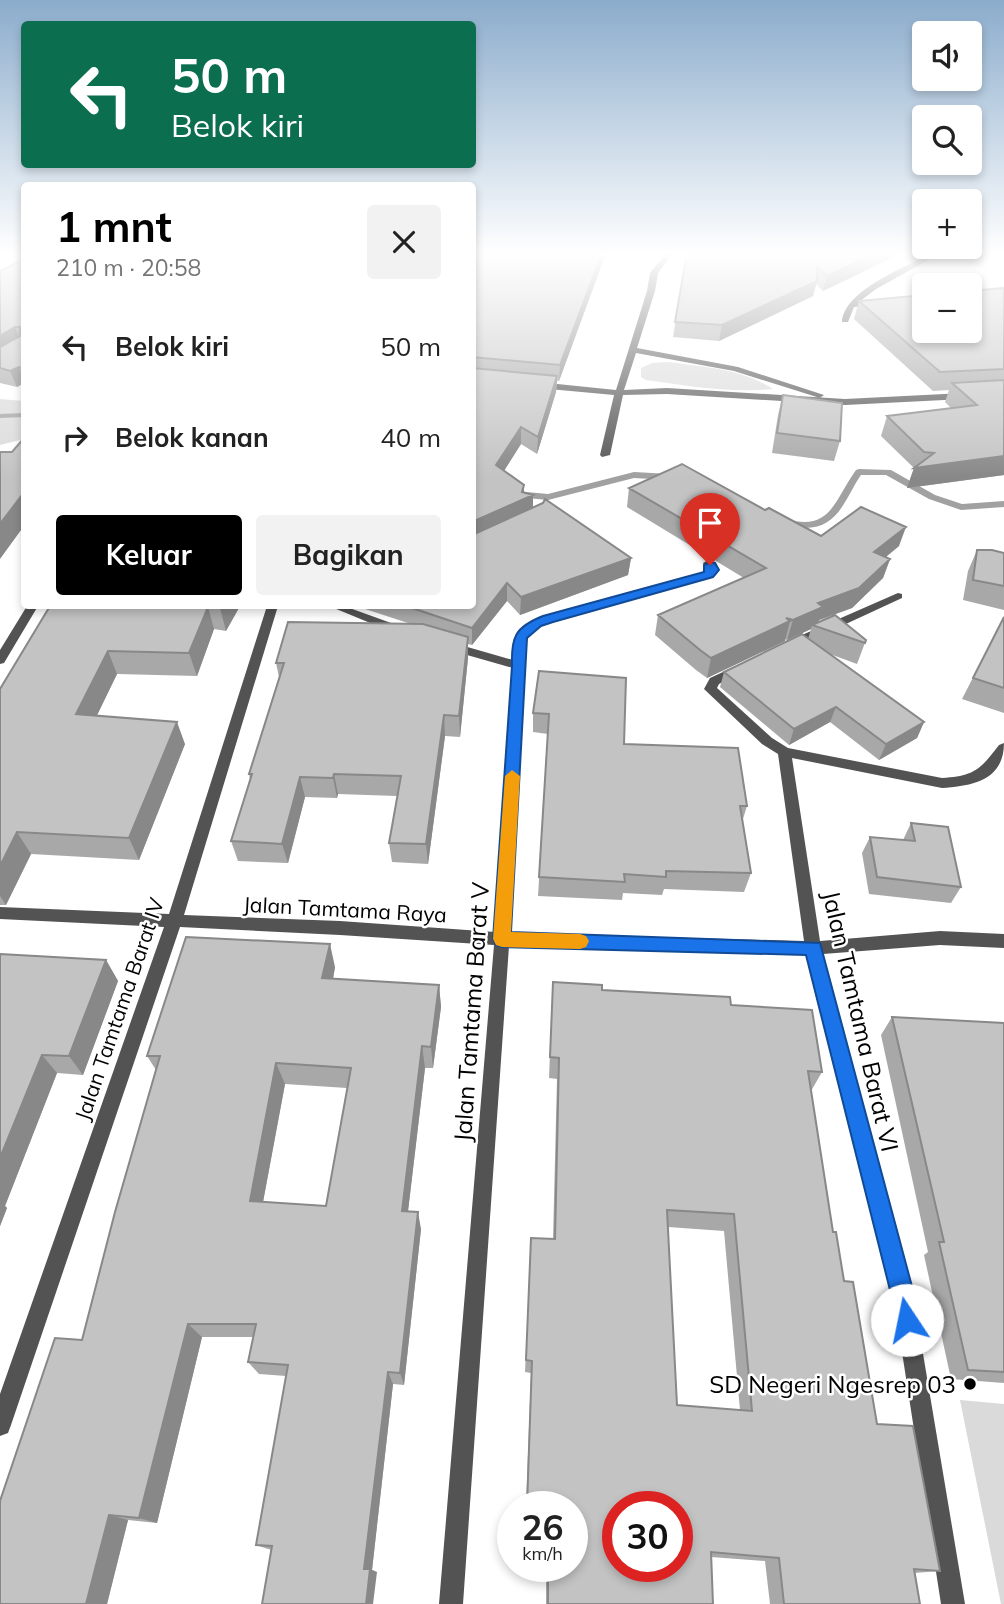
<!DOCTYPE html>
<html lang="id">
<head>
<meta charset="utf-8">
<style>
	body { margin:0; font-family:Mulish,sans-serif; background:#f2f2f2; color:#222; height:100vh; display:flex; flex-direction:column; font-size:26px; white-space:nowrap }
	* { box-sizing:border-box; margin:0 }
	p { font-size:23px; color:#767676 }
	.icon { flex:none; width:38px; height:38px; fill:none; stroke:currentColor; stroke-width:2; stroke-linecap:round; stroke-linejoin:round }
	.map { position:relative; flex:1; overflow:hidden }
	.side { position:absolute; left:21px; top:182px; width:455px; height:427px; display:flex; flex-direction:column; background:#fff; border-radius:7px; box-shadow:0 4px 10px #0003 }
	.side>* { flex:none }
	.hud { position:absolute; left:21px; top:21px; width:455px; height:147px; border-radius:7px; box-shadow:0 4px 10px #0003; background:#0b6e4f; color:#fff; overflow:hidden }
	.buttons { position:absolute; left:912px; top:21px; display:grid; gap:14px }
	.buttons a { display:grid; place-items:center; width:70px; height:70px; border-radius:7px; background:#fff; box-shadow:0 4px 10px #0003; font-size:35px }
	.speed { position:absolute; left:497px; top:1491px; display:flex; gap:14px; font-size:35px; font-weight:700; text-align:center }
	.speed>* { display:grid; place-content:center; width:91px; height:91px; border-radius:50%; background:#fff; box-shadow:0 4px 10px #0003; line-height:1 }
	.speed small { font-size:18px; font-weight:400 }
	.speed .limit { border:10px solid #d22; background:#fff; color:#111 }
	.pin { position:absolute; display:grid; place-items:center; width:60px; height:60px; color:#fff; margin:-72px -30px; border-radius:50% 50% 50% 0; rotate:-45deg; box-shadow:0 0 7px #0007 }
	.pin .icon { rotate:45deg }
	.me { position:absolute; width:77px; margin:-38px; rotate:349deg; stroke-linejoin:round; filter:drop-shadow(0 0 5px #0008) }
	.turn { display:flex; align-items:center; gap:24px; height:147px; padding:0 35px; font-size:32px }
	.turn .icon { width:91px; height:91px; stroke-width:2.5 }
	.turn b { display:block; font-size:49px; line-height:60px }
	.round { display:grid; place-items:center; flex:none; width:74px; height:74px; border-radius:7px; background:#f2f2f2 }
	.summary { display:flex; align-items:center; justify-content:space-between; height:119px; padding:0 35px }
	h1 { font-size:42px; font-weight:700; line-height:52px; color:#000 }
	.primary-button { display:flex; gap:14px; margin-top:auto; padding:14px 35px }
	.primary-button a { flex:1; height:80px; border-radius:7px; background:#000; color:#fff; font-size:28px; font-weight:700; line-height:80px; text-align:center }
	.primary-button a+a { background:#f2f2f2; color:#222 }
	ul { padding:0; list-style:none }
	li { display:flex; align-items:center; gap:21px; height:91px; padding:0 35px }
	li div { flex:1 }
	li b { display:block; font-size:26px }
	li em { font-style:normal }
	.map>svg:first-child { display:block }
	.green { fill:#dadada }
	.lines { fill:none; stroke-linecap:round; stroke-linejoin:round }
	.stream { fill:#a1a1a1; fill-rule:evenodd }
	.minor { fill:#535353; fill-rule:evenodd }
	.wall { fill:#a8a8a8; fill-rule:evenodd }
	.shaded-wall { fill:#888 }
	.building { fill:#c3c3c3; stroke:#888; stroke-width:2; fill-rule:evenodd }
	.route { fill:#1a73e8; stroke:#114b97; stroke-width:2 }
	.slow { fill:#f59e0b }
	.poi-dot { fill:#000; stroke:#fff; stroke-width:2.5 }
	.labels { text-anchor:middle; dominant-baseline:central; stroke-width:5; stroke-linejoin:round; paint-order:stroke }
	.street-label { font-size:21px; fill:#000; stroke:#fff }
	.near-street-label { font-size:24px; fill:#000; stroke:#fff }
	.near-poi-label { font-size:24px; fill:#000; stroke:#fff; text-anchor:end }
</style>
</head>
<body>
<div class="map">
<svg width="1004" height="1604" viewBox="0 0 1004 1604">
	<rect width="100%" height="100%" fill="#fff"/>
	<path class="green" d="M668 362C703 367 743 369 773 389 731 393 687 386 646 380L641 377V368L652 363Z
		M0 399 24 401V439L0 445Z
		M960 1400 1004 1404V1604H1001Z"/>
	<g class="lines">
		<path class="stream" d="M24 413V417L0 418V414Z
			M859 469 891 470 935 495 962 504 1004 501V507L961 510 929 499 886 475H861C845 498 839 528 805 528 796 528 786 526 778 521L783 518C831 533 833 502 856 470Z
			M634 472 670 474 674 477 670 480 634 478 548 500 516 497 512 494 516 491 548 494Z"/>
		<path class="minor" d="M666 253H673L658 273 655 291 637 348 738 367 824 395 820 398 734 371 636 353 624 390 667 388 845 399 964 393 968 396 964 399 845 405 667 394 623 395 610 455 602 457 600 455 614 395 538 388 534 385 538 382 616 390 647 291 650 273Z
			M932 253H941L876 289 859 302 877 301H880V305L854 307 848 322H842C844 290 906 267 932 253Z
			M708 560 712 561 718 570 712 576 540 626 528 637 525 652 510 933 804 941 778 754 762 744 704 689 710 678 736 666H744L746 669 719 684 717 688 772 738 788 748 942 778C974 776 980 770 999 745L1004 743C1004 780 973 786 942 788L792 758 820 941 940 931 1004 934V948L940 945 823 954 913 1294 965 1604H941L893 1294 807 955 509 946 463 1604H439L494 945 340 935 180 927 11 1425 8 1433 0 1436V1394L164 927 0 919V907L169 914 267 606H278L184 915 340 921 495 932 513 668 446 649 444 646 450 642 513 660 517 637 532 620 704 572 706 570 703 563Z
			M898 593 902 594V598L794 648H786L784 645 786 642Z
			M27 606H38L4 663 0 664V650Z
			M329 606H344L405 628 407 631 405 634H397Z"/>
	</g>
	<path class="wall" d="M472 253H606L559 381H557L556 392 537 454 521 444 504 471 524 485V493L533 508 631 558 628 575 520 615 507 601 472 645 468 644V658L460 737 445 736 428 864 392 862 389 843 397 796 338 794 337 798 305 797 288 863 238 861 231 841 250 780 249 774 279 677 276 663 411 624 356 606H472Z
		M687 253H902L823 291 816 284 813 296 719 341 673 337Z
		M24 259V383L17 387 0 383V271Z
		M1004 288V475L907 488 914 468 881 436 887 416 951 408 945 402 949 390 933 391 854 319 859 301Z
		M783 395 840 441 834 461 772 453 778 415Z
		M629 488 765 510 821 536 899 546 886 557 890 559 883 578 852 608 819 620 818 623 866 640 857 664 830 654 924 722 917 738 879 760 830 722 789 745 720 687 724 672 808 639 811 629 787 640 785 639V641L707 678 696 670 655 635 658 615 744 578 627 507Z
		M977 550 1004 553V610L963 600 968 571Z
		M50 606H240L226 631 214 629 197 676 117 674 97 715 185 744 139 860 31 854 6 905H0V689Z
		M1004 617V713L962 699Z
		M539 671 624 744 747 806 742 822 751 873 744 892 664 889 662 895 623 893 622 900 538 896 548 734 533 732V713Z
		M911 823 961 887 951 903 869 894 862 853 870 837 903 840Z
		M0 954 106 960 118 981 83 1075 57 1073 5 1206 7 1208 0 1226Z
		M335 967 333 979 439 985 441 1007 433 1068H425L408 1211 421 1229 404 1385 393 1384 372 1570 377 1572 268 1549 256 1545 286 1376 259 1374 248 1362 253 1337H202L157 1523 128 1520 107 1604 82 1340 156 1070 147 1056ZM285 1084 347 1088 326 1206 263 1202Z
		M553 982 602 990 731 1005 822 1072 811 1091 833 1232 877 1424 940 1571 914 1573 920 1604H770L765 1561 711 1557 713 1604H546V1566H572V1507H526L531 1373 525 1372 531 1238 553 1239 557 1079 549 1078ZM668 1227 724 1231 740 1410 677 1405Z
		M892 1017 1004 1023V1383L951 1379 924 1255 928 1252 881 1035Z"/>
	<path class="shaded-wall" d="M602 253H606L559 381 560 365Z
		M876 253H902L823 291 827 276Z
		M817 281 813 296 719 341 722 325Z
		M15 327 21 342 0 356V336Z
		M19 367 24 383 17 387 10 371Z
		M557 376 556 392 537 454 538 437Z
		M521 427V444L496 483V465Z
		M1004 456V475L907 488 914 468Z
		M524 485V499L533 495V512L472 540V522L522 492Z
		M22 495 24 501V526L0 559V524Z
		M906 527 899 546 867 572 874 552Z
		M631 558 628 575 520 615 521 597Z
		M890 559 883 578 852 608 819 620 817 626 812 625 811 629 787 640 793 620 818 603Z
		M507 583V601L472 645V628Z
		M221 606H240L226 631 220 608Z
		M208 607 214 629 197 676 189 653Z
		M790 621 785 641 707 678 711 658Z
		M468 637V658L460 737 459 716Z
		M108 651 117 674 87 736 76 714Z
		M836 707 830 722 789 745 794 729Z
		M444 715 445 736 428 864 426 844Z
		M177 722 185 744 139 860 129 838Z
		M924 722 917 738 879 760 886 744Z
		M334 774 338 794 337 798 333 778Z
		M300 777 305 797 288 863 282 844Z
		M17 832 31 854 6 905 0 896V866Z
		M330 944 335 967 329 1001 322 978Z
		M106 960 118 981 83 1075 69 1056Z
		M439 985 441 1007 433 1068 431 1047Z
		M422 1046 425 1068 406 1228 402 1211Z
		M42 1055 57 1073 5 1206 7 1208 0 1226V1158Z
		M276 1063 285 1084 260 1218 250 1201Z
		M418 1212 421 1229 404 1385 400 1373Z
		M188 1324 202 1337 157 1523 139 1518Z
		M388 1372 393 1384 372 1570 377 1572 373 1604H366L364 1569Z
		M109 1515 128 1520 107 1604H86Z"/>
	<path class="building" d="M472 253H602L560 365 472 357Z
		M687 253H876L827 276 817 267V281L722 325 675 322Z
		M24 259V369L19 367 10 371 0 368V347L20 336V327H15L0 336V271Z
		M1004 288V369L940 372 859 301 924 295V331H970V291Z
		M472 368 557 376 538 437 521 427 496 465 524 485 522 492 533 495 472 522Z
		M1004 380V456L914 468 934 453 924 452 887 416 977 405 952 383Z
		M783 395 842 403 840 441 777 433Z
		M24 438V495H22L0 524V452H12Z
		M682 464 765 510 769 508 821 536 861 507 906 527 874 552 890 559 859 588 818 603 823 607 793 620 786 618 790 621 711 658 700 650 658 615 766 568 629 488Z
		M545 499 631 558 521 597 507 583 472 628 406 606H472V535L543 503Z
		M977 550H992L1004 553V586L973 580Z
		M50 606H221L220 608 208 607 189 653 108 651 76 714 177 722 129 838 17 832 0 866V689Z
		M835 615 866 640 865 643 812 625Z
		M1004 617V688L973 678Z
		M288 622 423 624 468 637 459 716 444 715 426 844 389 843 401 776 334 774 333 778 300 777 282 844 231 841 252 774H249L284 663H276Z
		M802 634 924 722 886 744 836 707 794 729 724 672Z
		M539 671 626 678 624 744 738 748 747 806H740L751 873 666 871V877L624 874 625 882 539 877 549 714 533 713Z
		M911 823 948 827 961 887 877 877 870 837 915 841Z
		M186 937 330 944 322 978 439 985 431 1047 422 1046 402 1211 418 1212 400 1373 388 1372 364 1569H370L366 1604H262L272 1546 256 1545 288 1365 248 1362 256 1324H188L139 1518 109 1515 86 1604H0V1501L55 1338 82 1340 115 1212 160 1056H147ZM276 1063 351 1068 326 1206 250 1201Z
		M0 954 106 960 69 1056 42 1055 0 1158Z
		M553 982 602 985V990L730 997 731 1005 812 1010 822 1072 808 1071 833 1232H836L844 1281 853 1282 877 1424 913 1426 940 1571 914 1569 920 1604H784L779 1558 711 1552 713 1604H548V1566H572V1507H527L532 1361 526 1360 531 1238 555 1239 559 1058 550 1057ZM667 1210 734 1214 752 1411 677 1405ZM618 1507H677V1566H618Z
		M892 1017 1004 1023V1372L968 1370 939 1242H944Z"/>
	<linearGradient id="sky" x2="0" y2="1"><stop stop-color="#8baccc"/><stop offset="0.53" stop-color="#fff"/><stop offset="1" stop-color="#fff" stop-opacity="0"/></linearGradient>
	<rect width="1004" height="478" fill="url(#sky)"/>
	<path class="route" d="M710 562 715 563 719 570 713 577 553 622 541 626 527 638 511 932 820 943 914 1294 919 1320 915 1329 907 1332 899 1329 891 1294 806 955 502 947 496 945 493 939 512 666C511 637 515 627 543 616L704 572V565Z"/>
	<path class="slow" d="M512 770 520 776 511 932 580 934 586 936 589 941 586 947 580 949 502 947 496 945 493 939 505 776Z"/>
	<circle class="poi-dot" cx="970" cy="1384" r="7"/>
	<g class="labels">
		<g class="street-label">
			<text transform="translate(345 909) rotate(3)">Jalan Tamtama Raya</text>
			<text transform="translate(119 1009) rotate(-71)">Jalan Tamtama Barat IV</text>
		</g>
		<g class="near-street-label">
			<text transform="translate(471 1012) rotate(-86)">Jalan Tamtama Barat V</text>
			<text transform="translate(861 1021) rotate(77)">Jalan Tamtama Barat VI</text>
		</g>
		<g class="near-poi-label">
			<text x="956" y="1384">SD Negeri Ngesrep 03</text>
		</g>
	</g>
</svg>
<div class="buttons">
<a><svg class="icon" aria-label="sound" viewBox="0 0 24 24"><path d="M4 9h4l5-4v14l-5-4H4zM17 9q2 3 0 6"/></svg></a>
<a><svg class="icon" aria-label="search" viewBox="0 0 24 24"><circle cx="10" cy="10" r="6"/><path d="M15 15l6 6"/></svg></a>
<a>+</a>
<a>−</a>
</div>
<div class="speed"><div>26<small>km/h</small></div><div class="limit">30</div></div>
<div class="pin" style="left:710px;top:565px;background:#d93025"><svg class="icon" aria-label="arrive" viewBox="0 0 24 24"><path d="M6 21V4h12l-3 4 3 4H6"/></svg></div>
<svg class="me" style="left:907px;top:1320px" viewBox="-20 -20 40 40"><circle r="19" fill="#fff"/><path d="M0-13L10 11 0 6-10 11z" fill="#1a73e8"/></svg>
<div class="hud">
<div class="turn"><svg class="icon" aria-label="left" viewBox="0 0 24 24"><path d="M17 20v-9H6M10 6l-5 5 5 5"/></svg><div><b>50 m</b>Belok kiri</div></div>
</div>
<section class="side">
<div class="summary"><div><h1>1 mnt</h1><p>210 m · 20:58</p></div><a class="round"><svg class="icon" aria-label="close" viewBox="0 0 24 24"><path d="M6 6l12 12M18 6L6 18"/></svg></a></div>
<ul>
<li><svg class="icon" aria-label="left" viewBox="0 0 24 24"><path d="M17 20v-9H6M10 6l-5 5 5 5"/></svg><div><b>Belok kiri</b></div><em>50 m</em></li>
<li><svg class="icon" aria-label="right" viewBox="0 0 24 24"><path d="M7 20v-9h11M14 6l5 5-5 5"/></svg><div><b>Belok kanan</b></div><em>40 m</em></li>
</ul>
<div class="primary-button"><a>Keluar</a><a>Bagikan</a></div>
</section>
</div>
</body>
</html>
